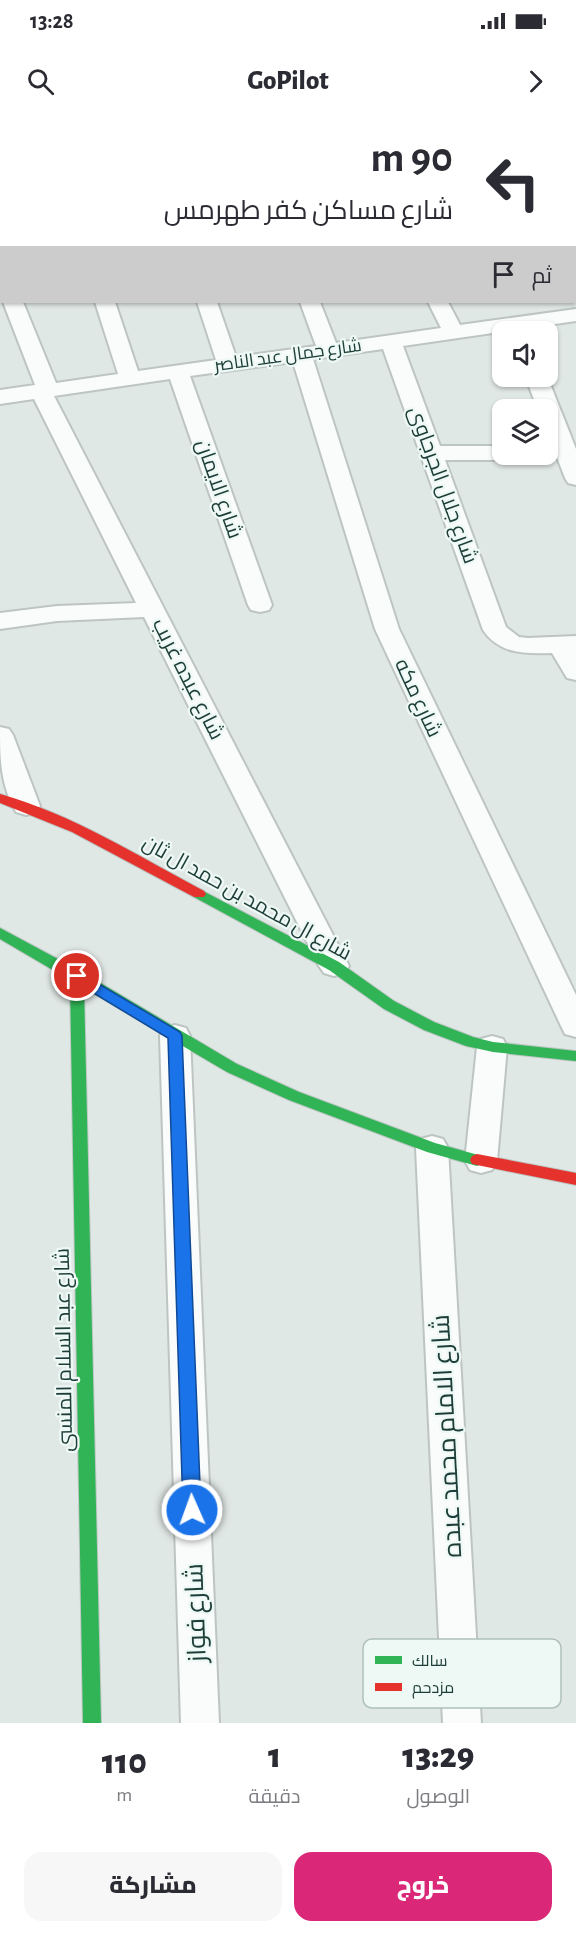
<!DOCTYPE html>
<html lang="ar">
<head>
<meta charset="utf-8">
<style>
	body { margin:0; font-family:"Alegreya Sans",Cairo,sans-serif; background:#f7f7f7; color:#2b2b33; direction:rtl; height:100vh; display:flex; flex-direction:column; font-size:22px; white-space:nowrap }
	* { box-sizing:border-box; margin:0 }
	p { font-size:20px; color:#7c7c81 }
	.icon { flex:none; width:33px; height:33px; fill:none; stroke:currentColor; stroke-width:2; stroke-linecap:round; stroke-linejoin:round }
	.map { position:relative; height:1603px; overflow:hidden; direction:ltr }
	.panel { display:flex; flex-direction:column; background:#fff; flex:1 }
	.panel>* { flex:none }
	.banner { position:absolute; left:0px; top:0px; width:576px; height:183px; box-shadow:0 2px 4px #0004; direction:rtl; background:#fff; color:#2b2b33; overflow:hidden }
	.tools { position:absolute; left:492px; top:201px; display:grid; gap:12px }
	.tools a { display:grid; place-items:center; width:66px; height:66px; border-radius:12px; background:#fff; box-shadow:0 2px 4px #0004; font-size:30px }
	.pin { position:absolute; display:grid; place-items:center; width:51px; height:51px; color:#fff; margin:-26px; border:3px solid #fff; border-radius:50%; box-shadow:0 2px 6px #0007 }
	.me { position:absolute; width:66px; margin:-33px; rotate:358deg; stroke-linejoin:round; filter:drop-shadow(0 0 4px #0008) }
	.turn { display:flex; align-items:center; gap:21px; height:126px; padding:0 24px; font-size:27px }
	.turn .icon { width:78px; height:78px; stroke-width:2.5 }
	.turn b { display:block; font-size:42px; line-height:51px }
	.then { display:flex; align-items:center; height:57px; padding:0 24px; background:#0003; gap:12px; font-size:22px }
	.eta { display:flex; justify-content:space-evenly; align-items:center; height:102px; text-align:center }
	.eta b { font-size:36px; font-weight:800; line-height:42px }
	.cta { display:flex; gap:12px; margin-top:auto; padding:12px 24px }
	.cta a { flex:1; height:69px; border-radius:18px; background:#db2777; color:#fff; font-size:24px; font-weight:800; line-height:69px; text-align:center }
	.cta a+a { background:#f7f7f7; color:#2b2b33 }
	.status { display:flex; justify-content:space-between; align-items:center; height:42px; padding:0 30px; background:#fff; direction:ltr }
	.status svg { height:16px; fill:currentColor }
	header { display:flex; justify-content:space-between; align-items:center; height:78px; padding:0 24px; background:#fff; font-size:27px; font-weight:800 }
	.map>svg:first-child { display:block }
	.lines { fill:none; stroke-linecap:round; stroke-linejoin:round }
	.street-casing { stroke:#bdc5c3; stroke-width:4 }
	.fast-casing { stroke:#bcc6c3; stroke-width:2 }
	.jam-casing { stroke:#bcc6c3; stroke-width:2 }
	.street { fill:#fafcfb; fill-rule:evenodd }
	.fast { fill:#30b455; fill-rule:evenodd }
	.jam { fill:#e5322d; fill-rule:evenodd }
	.route { fill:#1a73e8; stroke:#114b97; stroke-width:1.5 }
	.labels { text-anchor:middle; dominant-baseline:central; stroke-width:4.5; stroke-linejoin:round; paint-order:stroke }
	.far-street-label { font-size:18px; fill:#1d3d38; stroke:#eef8f4 }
	.street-label { font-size:21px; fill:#1d3d38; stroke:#eef8f4 }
	.near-street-label { font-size:26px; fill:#1d3d38; stroke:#eef8f4 }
	.key { fill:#eef8f4; stroke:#afc0bc; stroke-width:1.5 }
	.key-label { font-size:16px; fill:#1d3d38 }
</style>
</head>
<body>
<div class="status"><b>13:28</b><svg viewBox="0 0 49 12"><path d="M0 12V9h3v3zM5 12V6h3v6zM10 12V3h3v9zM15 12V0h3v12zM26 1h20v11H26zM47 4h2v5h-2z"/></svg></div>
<header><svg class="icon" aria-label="forward" viewBox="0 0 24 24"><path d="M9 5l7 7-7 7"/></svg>GoPilot<svg class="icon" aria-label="search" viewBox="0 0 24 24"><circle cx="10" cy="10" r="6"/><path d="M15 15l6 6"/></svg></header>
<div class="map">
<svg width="576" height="1603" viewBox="0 0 576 1603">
	<rect width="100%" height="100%" fill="#e0e8e6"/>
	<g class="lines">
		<g class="street-casing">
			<path id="street" d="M79 0H97V2H79Z
				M163 0H181V2H163Z
				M259 0H277L278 2H260Z
				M304 0H343L303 2Z
				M349 0H367V2H349Z
				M453 0H471L472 2H454Z
				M574 7H576V20L574 19Z
				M0 17H2V29H0Z
				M0 143H2V158H0Z
				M3 182H23L56 263 118 254 95 182H115L138 251 216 240 197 182H217L236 237 316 226 300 182H320L336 223 441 208 428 182H448L460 205 576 189V201L403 226 440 326H502V334H512L510 338 502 340H445L506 507 519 517 528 518 576 516V560L567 558 552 533C525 534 499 534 483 510L383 229 313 239 399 509 576 875V917L565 914 561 906 375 509 293 242 190 256 272 485 269 490 260 492 251 490 248 485 170 259 54 276 349 846 344 853 334 856 324 853 319 846 144 497 57 501 0 509V493L57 486 136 483 34 279 0 284V270L35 265Z
				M525 256H547L576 329V365L568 363 565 358 548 314V290H538Z
				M0 607 9 609 13 615 40 686 36 692 26 695 16 692C0 664 0 638 0 607Z
				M175 905 186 908 190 916 219 1603H181L160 916 164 908Z
				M492 916 503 919 507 927 497 1041 492 1050 481 1053 470 1050 465 1041 477 927 481 919Z
				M432 1016 443 1019 448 1028 481 1603H443L416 1028 421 1019Z"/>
		</g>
		<g class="fast-casing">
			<path id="fast" d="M199 769 339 842 394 881 434 902 473 917 493 922 576 931V941L493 932 466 926 424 910 384 889 329 850 194 777 192 774 194 771Z
				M0 808 82 852 237 944 299 972 435 1023 482 1036 484 1040 482 1044 477 1046 427 1032 289 980 227 952 84 868 101 1603H83L70 860 0 819Z"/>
		</g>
		<g class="jam-casing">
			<path id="jam" d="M0 674C72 694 138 736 204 771L206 774 204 777H194L72 712 0 683Z
				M477 1034 576 1053V1065L472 1044 470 1040 472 1036Z"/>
		</g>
		<use href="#street" class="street"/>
		<use href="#fast" class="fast"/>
		<use href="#jam" class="jam"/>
	</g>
	<path class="route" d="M77 851 180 912 182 916 201 1390 198 1395 192 1397 186 1395 183 1390 168 918 72 860 70 856Z"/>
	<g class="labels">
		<g class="far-street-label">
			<text transform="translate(288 236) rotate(-8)">شارع جمال عبد الناصر</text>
		</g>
		<g class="street-label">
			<text transform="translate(443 365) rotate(70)">شارع جلال الجرجاوى</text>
			<text transform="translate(219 369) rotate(71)">شارع الايمان</text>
			<text transform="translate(188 559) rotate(63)">شارع عبده غريب</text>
			<text transform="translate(418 578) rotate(65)">شارع مكه</text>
			<text transform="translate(247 778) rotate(29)">شارع ال محمد بن حمد ال ثان</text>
			<text transform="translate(64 1230) rotate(-91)">شارع عبد السلام المنسى</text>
		</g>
		<g class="near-street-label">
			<text transform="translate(447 1316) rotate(-93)">شارع الامام محمد عبده</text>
			<text transform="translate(196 1493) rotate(-92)">شارع فواز</text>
		</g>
	</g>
	<rect x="363" y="1519" width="198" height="69" rx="9" class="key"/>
	<rect x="375" y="1536" width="27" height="8" fill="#30b455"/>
	<rect x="375" y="1563" width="27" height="8" fill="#e5322d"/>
	<g class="key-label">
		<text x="412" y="1546">سالك</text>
		<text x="412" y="1573">مزدحم</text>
	</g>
</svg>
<div class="tools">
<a><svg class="icon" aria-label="sound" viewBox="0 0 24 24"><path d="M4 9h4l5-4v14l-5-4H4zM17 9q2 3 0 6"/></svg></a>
<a><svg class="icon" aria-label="layers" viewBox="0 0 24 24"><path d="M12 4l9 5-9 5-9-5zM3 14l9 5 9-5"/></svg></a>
</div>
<div class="pin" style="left:77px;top:856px;background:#d93025"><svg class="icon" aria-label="arrive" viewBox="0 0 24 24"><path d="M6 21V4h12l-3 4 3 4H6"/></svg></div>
<svg class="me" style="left:192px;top:1390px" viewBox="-20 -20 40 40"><circle r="17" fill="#1a73e8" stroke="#fff" stroke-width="3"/><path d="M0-11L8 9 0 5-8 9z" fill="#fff"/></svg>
<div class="banner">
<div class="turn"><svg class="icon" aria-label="left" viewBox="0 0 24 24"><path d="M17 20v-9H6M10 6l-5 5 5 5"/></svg><div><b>90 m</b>شارع مساكن كفر طهرمس</div></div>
<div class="then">ثم<svg class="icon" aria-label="arrive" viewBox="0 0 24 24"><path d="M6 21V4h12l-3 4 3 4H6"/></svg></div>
</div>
</div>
<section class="panel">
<div class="eta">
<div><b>13:29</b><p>الوصول</p></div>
<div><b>1</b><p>دقيقة</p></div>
<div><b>110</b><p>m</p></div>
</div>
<div class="cta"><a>خروج</a><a>مشاركة</a></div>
</section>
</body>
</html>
